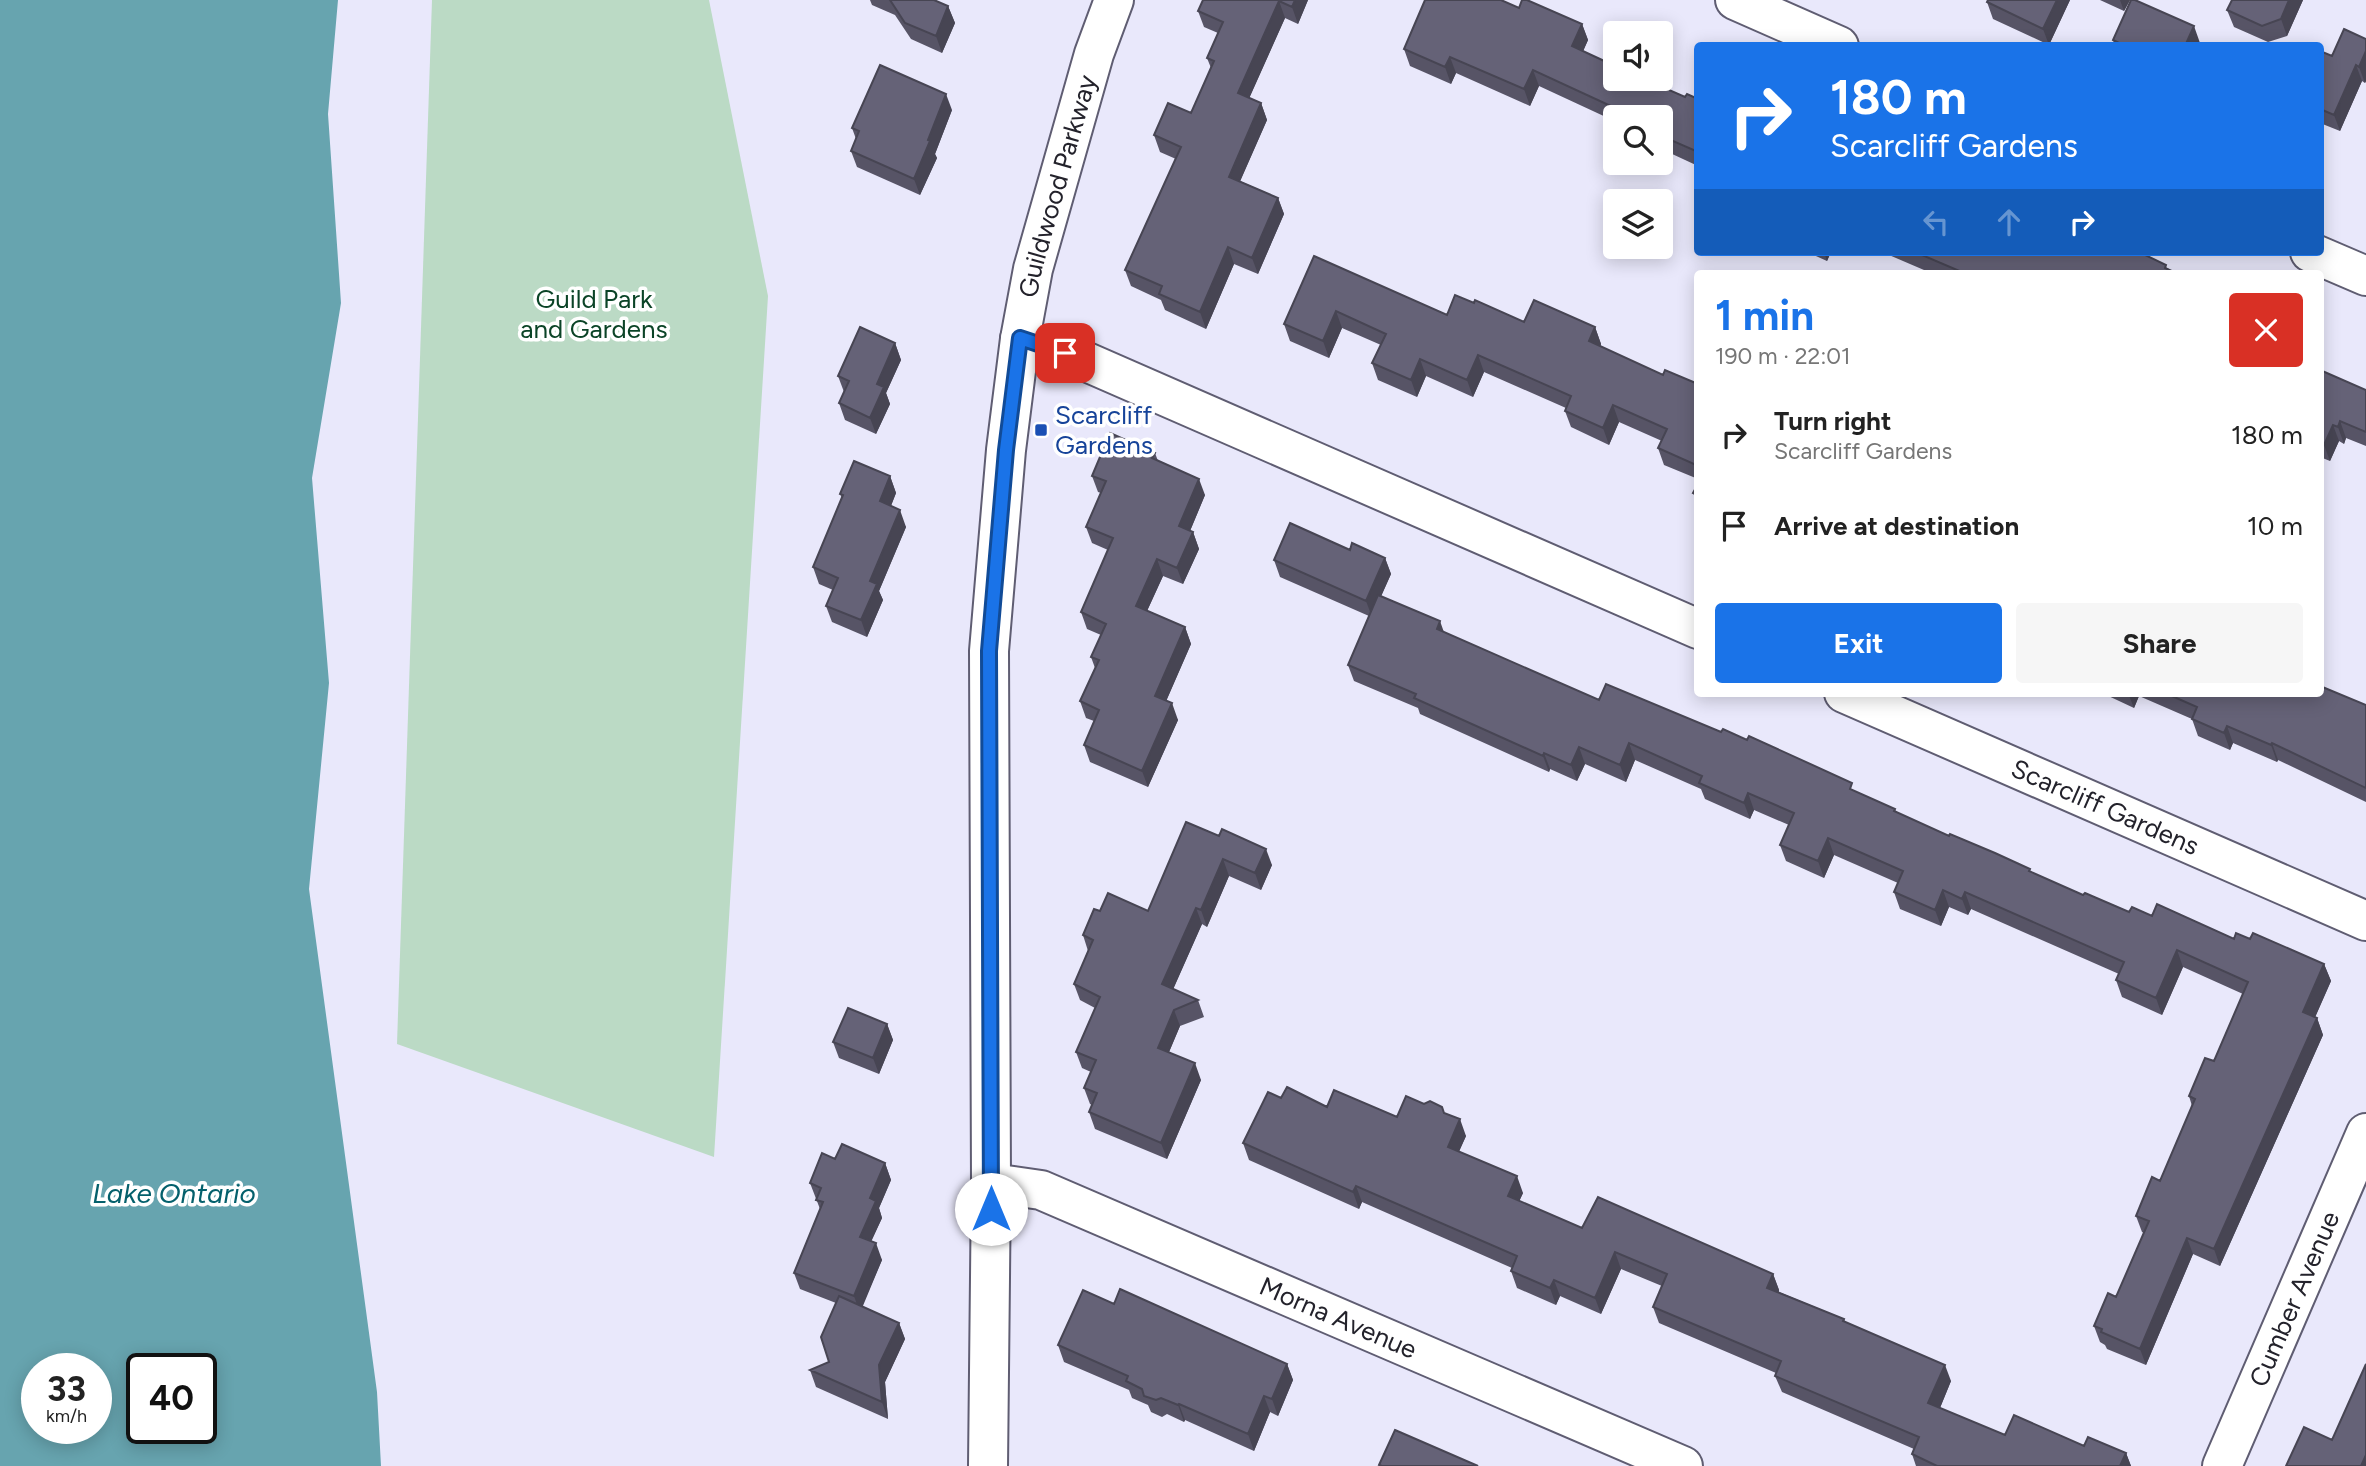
<!DOCTYPE html>
<html lang="en">
<head>
<meta charset="utf-8">
<style>
	body { margin:0; font-family:Figtree,sans-serif; background:#f6f6f6; color:#222; height:100vh; display:flex; flex-direction:column; font-size:26px; white-space:nowrap }
	* { box-sizing:border-box; margin:0 }
	p { font-size:23px; color:#767676 }
	.icon { flex:none; width:38px; height:38px; fill:none; stroke:currentColor; stroke-width:2; stroke-linecap:round; stroke-linejoin:round }
	.map { position:relative; flex:1; overflow:hidden }
	.drawer { position:absolute; left:1694px; top:270px; width:630px; height:427px; display:flex; flex-direction:column; background:#fff; border-radius:7px; box-shadow:0 4px 18px #0003 }
	.drawer>* { flex:none }
	.banner { position:absolute; left:1694px; top:42px; width:630px; height:214px; border-radius:7px; box-shadow:0 4px 18px #0003; background:#1a73e8; color:#fff; overflow:hidden }
	.controls { position:absolute; left:1603px; top:21px; display:grid; gap:14px }
	.controls a { display:grid; place-items:center; width:70px; height:70px; border-radius:7px; background:#fff; box-shadow:0 4px 18px #0003; font-size:35px }
	.speed { position:absolute; left:21px; top:1353px; display:flex; gap:14px; font-size:35px; font-weight:700; text-align:center }
	.speed>* { display:grid; place-content:center; width:91px; height:91px; border-radius:50%; background:#fff; box-shadow:0 4px 18px #0003; line-height:1 }
	.speed small { font-size:18px; font-weight:400 }
	.speed .limit { border:4px solid #111; border-radius:10px; background:#fff; color:#111 }
	.pin { position:absolute; display:grid; place-items:center; width:60px; height:60px; color:#fff; margin:-30px; border-radius:14px; box-shadow:0 4px 10px #0006 }
	.me { position:absolute; width:77px; margin:-38px; rotate:0deg; stroke-linejoin:round; filter:drop-shadow(0 0 5px #0008) }
	.turn { display:flex; align-items:center; gap:24px; height:147px; padding:0 21px; font-size:32px }
	.turn .icon { width:91px; height:91px; stroke-width:2.5 }
	.turn b { display:block; font-size:49px; line-height:60px }
	.lanes { display:flex; align-items:center; height:66px; padding:0 21px; background:#0003; justify-content:center; gap:35px; direction:ltr }
	.lanes .off { opacity:.35 }
	.round { display:grid; place-items:center; flex:none; width:74px; height:74px; border-radius:7px; background:#f6f6f6 }
	.overview { display:flex; align-items:center; justify-content:space-between; height:119px; padding:0 21px }
	h1 { font-size:42px; font-weight:700; line-height:52px; color:#1a73e8 }
	.action { display:flex; gap:14px; margin-top:auto; padding:14px 21px }
	.action a { flex:1; height:80px; border-radius:7px; background:#1a73e8; color:#fff; font-size:28px; font-weight:700; line-height:80px; text-align:center }
	.action a+a { background:#f6f6f6; color:#222 }
	ul { padding:0; list-style:none }
	li { display:flex; align-items:center; gap:21px; height:91px; padding:0 21px }
	li div { flex:1 }
	li b { display:block; font-size:26px }
	li em { font-style:normal }
	.map>svg:first-child { display:block }
	.green { fill:#bbdac5 }
	.water { fill:#67a4af; fill-rule:evenodd }
	.lines { fill:none; stroke-linecap:round; stroke-linejoin:round }
	.minor-casing { stroke:#5f5d72; stroke-width:42 }
	.minor { stroke:#fff; stroke-width:38 }
	.wall { fill:#575466 }
	.shaded-wall { fill:#474553 }
	.building { fill:#656277; stroke:#474553; stroke-width:2 }
	.route-casing { stroke:#114b97; stroke-width:18 }
	.route { stroke:#1a73e8; stroke-width:12 }
	.transit-dot { fill:#1a4fb4; stroke:#fff; stroke-width:2.5 }
	.labels { text-anchor:middle; dominant-baseline:central; stroke-width:7; stroke-linejoin:round; paint-order:stroke }
	.street-label { font-size:26px; fill:#23222b; stroke:#fff }
	.park-label { font-size:26px; fill:#0b4427; stroke:#fff }
	.transit-label { font-size:26px; fill:#164399; stroke:#fff; text-anchor:start }
	.water-label { font-size:28px; font-style:italic; fill:#04606c; stroke:#fff }
</style>
</head>
<body>
<div class="map">
<svg width="2366" height="1466" viewBox="0 0 2366 1466">
	<rect width="100%" height="100%" fill="#e9e8fb"/>
	<path class="green" d="M432 0H709L768 296 714 1157 397 1044Z"/>
	<path class="water" d="M0 0H338L328 114 341 303 312 478 329 683 309 889 377 1392 381 1466H0ZM37 1368H96V1428H37ZM142 1368H201V1428H142Z"/>
	<g class="lines">
		<g class="minor-casing">
			<g id="minor">
				<path d="M1735 0 1839 46"/>
				<path d="M2310 252 2366 276"/>
				<path d="M1020 339 1073 356 1698 629"/>
				<path id="s1" d="M1844 693 2366 921"/>
				<path id="s2" d="M991 1183 1041 1190 1683 1466"/>
				<path id="s3" d="M988 1466 991 1183 989 651 1006 450 1020 339 1033 269 1094 54 1114 0"/>
				<path id="s4" d="M2222 1466 2366 1133"/>
			</g>
		</g>
		<use href="#minor" class="minor"/>
	</g>
	<path class="wall" d="M870 0H934L948 6 955 23 942 53 911 39 895 15 872 5Z
		M1203 0H1308L1298 24 1285 18 1249 98 1261 103 1267 120 1240 181 1278 198 1284 214 1258 274 1234 264 1206 329 1165 310 1161 300 1131 286 1125 270 1176 159 1160 152 1154 135 1191 113 1211 68 1207 58 1218 33 1204 27 1198 11Z
		M1988 0H2070L2049 45 1993 19 1987 2Z
		M2100 0H2130L2124 11Z
		M2232 0H2303L2287 36 2268 42 2234 27 2227 10Z
		M1519 8 1582 24 1588 40 1583 51 1685 97 1698 99V166L1670 153 1665 165 1661 163V117H1615V143L1611 141 1605 124 1608 118 1539 86 1530 106 1456 73 1451 84 1410 66 1404 49Z
		M2366 39V81L2365 83 2362 81 2340 131 2320 123V51L2332 56Z
		M2113 40 2200 43 2198 46H2115Z
		M952 110 935 154 937 158 920 195 857 167 851 151 856 139 852 128Z
		M1807 252H1831L1827 261Z
		M1882 252H2139L2176 273H1931Z
		M1314 256 1447 315 1474 303 1524 322 1595 327 1601 344 1600 347 1663 375 1698 384V479L1664 465 1658 448 1662 441 1619 422 1609 445 1571 427 1565 411 1566 408 1484 372 1473 397 1426 376 1417 397 1378 380 1372 363 1381 345 1342 328 1329 358 1290 341 1284 324Z
		M895 343 901 360 886 393 890 404 876 434 845 420 839 403 844 392 838 376Z
		M2320 370 2366 390V446L2346 438 2344 444 2339 441 2330 461 2320 457Z
		M1155 453 1158 461 1205 495 1190 531 1193 532 1199 549 1183 584 1163 576 1147 611 1185 627 1191 644 1166 701 1178 720 1148 787 1090 762 1084 745 1094 721 1086 718 1080 701 1095 668 1091 657 1101 635 1087 629 1081 612 1108 550 1092 543 1086 527 1101 493 1098 492 1092 476Z
		M890 476 896 493 891 506 906 527 879 591 883 600 867 637 832 622 826 606 833 590 819 584 813 567 842 498 840 494Z
		M1698 484V504L1693 493Z
		M1385 558 1391 574 1381 596 1443 632 1599 700 1855 791 1895 809 1896 813 2031 872 2083 895 2129 912 2152 916 2234 939H2250L2324 964 2331 981 2315 1017 2317 1018 2323 1035 2220 1266 2193 1254 2146 1365 2107 1349 2105 1345 2100 1342 2094 1326 2116 1297 2144 1233 2142 1232 2136 1216 2160 1181 2192 1106 2189 1096 2214 1061 2243 994 2183 967 2162 1015 2122 997 2116 980 2119 974 1971 909 1968 915 1949 907 1941 926 1900 909 1894 892 1898 883 1834 855 1824 878 1786 861 1780 845 1789 825 1754 810 1750 819 1705 799 1701 789 1635 760 1626 782 1585 764 1577 781 1550 769 1549 772 1420 714 1418 708 1354 681 1348 665 1369 616 1280 577 1274 560Z
		M2102 693H2320L2366 705V802L2278 760 2277 762 2233 743 2230 750 2198 736 2192 719 2139 696 2134 708Z
		M1186 822 1272 865 1261 890 1229 876 1207 927 1202 924 1173 989 1198 1000 1204 1017 1180 1026 1169 1052 1201 1080 1167 1159 1095 1129 1089 1112 1092 1105 1090 1104 1084 1088 1091 1072 1082 1068 1076 1052 1095 1008 1080 1000 1074 984 1088 951 1083 935 1100 911H1148Z
		M887 1024 893 1040 879 1074 839 1058 833 1042Z
		M1281 1098 1397 1117 1444 1113 1466 1136 1459 1151 1523 1193 1519 1201 1582 1228 1773 1274 1779 1290V1292L1844 1319 1845 1322 1951 1381 1940 1408 2005 1435 2084 1446 2126 1453 2131 1466H1916L1912 1454 1914 1449 1782 1392 1775 1376 1776 1373 1659 1323 1653 1307 1662 1286 1621 1269 1601 1314 1560 1296 1556 1305 1517 1288 1511 1271 1512 1268 1362 1202 1359 1209 1249 1160 1243 1143Z
		M835 1159 885 1163 891 1180 879 1208 882 1218 871 1241 882 1260 862 1306 899 1323 905 1339 885 1382 888 1419 816 1387 810 1370 829 1362 836 1303 800 1289 794 1273 820 1209 810 1183Z
		M1058 1345 1287 1364 1293 1380 1278 1416 1270 1412 1254 1451 1185 1420 1184 1422 1167 1414 1162 1417 1151 1412 1148 1405 1132 1398 1129 1390 1064 1362Z"/>
	<path class="shaded-wall" d="M1295 0H1308L1298 24 1292 7Z
		M2057 0H2070L2049 45 2043 29Z
		M2120 0H2130L2124 11Z
		M2289 0H2303L2287 36 2281 19Z
		M1279 1 1285 18 1244 110 1238 93Z
		M948 6 955 23 942 53 936 36Z
		M1582 24 1588 40 1578 63 1572 46Z
		M2194 26 2200 43 2198 46H2185Z
		M2366 51V81L2365 83 2359 67Z
		M1450 57 1456 73 1451 84 1445 67Z
		M2356 65 2362 81 2340 131 2334 115Z
		M1533 70 1539 86 1530 106 1524 89Z
		M946 94 952 110 935 154 937 158 920 195 914 179 928 140Z
		M1261 103 1267 120 1235 193 1229 177Z
		M1664 137 1670 153 1665 165 1661 153V144Z
		M1278 198 1284 214 1258 274 1252 258Z
		M1228 247 1234 264 1206 329 1200 312Z
		M1824 252H1831L1827 261Z
		M1336 311 1342 328 1329 358 1323 341Z
		M1595 327 1601 344 1595 358 1589 341Z
		M895 343 901 360 886 393 890 404 876 434 870 418 877 384Z
		M1478 355 1484 372 1473 397 1467 380Z
		M1420 359 1426 376 1417 397 1411 380Z
		M1613 405 1619 422 1609 445 1603 428Z
		M2340 421 2346 438 2344 444 2338 427Z
		M2333 425 2339 441 2330 461 2324 445Z
		M890 476 896 493 886 518 880 501Z
		M1199 479 1205 495 1185 543 1179 526Z
		M900 510 906 527 879 591 883 600 867 637 861 620 870 581Z
		M1193 532 1199 549 1183 584 1177 568Z
		M1385 558 1391 574 1372 617 1366 601Z
		M1157 559 1163 576 1142 622 1136 606Z
		M1440 621 1446 638 1437 629Z
		M1185 627 1191 644 1161 713 1155 696Z
		M2128 693H2138L2139 696 2134 708Z
		M1172 703 1178 720 1148 787 1142 771Z
		M2227 726 2233 743 2230 750 2224 733Z
		M1629 743 1635 760 1626 782 1620 765Z
		M2272 743 2278 760 2277 762 2271 745Z
		M1579 747 1585 764 1577 781 1571 765Z
		M1544 753 1550 769 1549 772 1543 756Z
		M1748 793 1754 810 1750 819 1744 803Z
		M1828 838 1834 855 1824 878 1818 861Z
		M1266 849 1272 865 1261 890 1255 873Z
		M1223 859 1229 876 1207 927 1201 910Z
		M1943 890 1949 907 1941 926 1935 910Z
		M1965 892 1971 909 1968 915 1962 899Z
		M1196 908 1202 924 1168 1001 1162 984Z
		M2177 950 2183 967 2162 1015 2156 998Z
		M2324 964 2331 981 2310 1029 2303 1012Z
		M1174 1010 1180 1026 1164 1064 1158 1048Z
		M2317 1018 2323 1035 2220 1266 2214 1249Z
		M887 1024 893 1040 879 1074 873 1058Z
		M1195 1063 1201 1080 1167 1159 1161 1143Z
		M1460 1119 1466 1136 1454 1163 1448 1147Z
		M885 1163 891 1180 879 1208 882 1218 866 1253 860 1237 870 1198Z
		M1517 1176 1523 1193 1514 1213 1508 1196Z
		M1356 1186 1362 1202 1359 1209 1353 1192Z
		M2187 1238 2193 1254 2146 1365 2140 1349Z
		M876 1243 882 1260 860 1313 854 1296Z
		M1615 1252 1621 1269 1601 1314 1595 1298Z
		M1773 1274 1779 1290 1774 1304 1767 1288Z
		M1554 1280 1560 1296 1556 1305 1550 1288Z
		M899 1323 905 1339 885 1382 888 1419 882 1402 879 1365Z
		M1287 1364 1293 1380 1278 1416 1272 1399Z
		M1945 1365 1951 1381 1935 1420 1928 1403Z
		M1264 1396 1270 1412 1254 1451 1248 1434Z
		M1179 1404 1185 1420 1184 1422 1178 1405Z
		M2126 1453 2131 1466H2120Z
		M2366 1455V1466H2361Z"/>
	<path class="building" d="M890 0H934L948 6 936 36 905 23Z
		M1203 0H1295L1292 7 1279 1 1238 93 1261 103 1229 177 1278 198 1252 258 1228 247 1200 312 1159 294 1162 286 1125 270 1181 147 1154 135 1168 103 1191 113 1214 61 1207 58 1223 22 1198 11Z
		M1425 0H1501L1519 8 1522 0H1527L1582 24 1572 46 1615 66V79H1644L1685 97 1687 94 1698 99V152L1664 137 1661 144V117H1615V129L1605 124 1613 107 1533 70 1524 89 1450 57 1445 67 1404 49Z
		M1988 0H2057L2043 29 1987 2Z
		M2131 0H2135L2194 26 2185 46H2125L2113 40Z
		M2232 0H2289L2281 19 2262 26 2227 10Z
		M2344 29 2366 39V51L2359 67 2356 65 2334 115 2320 109V51L2332 56Z
		M880 65 946 94 928 140 930 141 914 179 851 151 859 131 852 128Z
		M1915 252H2139L2166 265 2165 268 2176 273H1964Z
		M1314 256 1447 315 1455 295 1474 303 1475 300 1524 322 1534 300 1595 327 1589 341 1663 375 1665 370 1698 384V461L1696 465 1658 448 1667 429 1613 405 1603 428 1565 411 1571 396 1478 355 1467 380 1420 359 1411 380 1372 363 1386 334 1336 311 1323 341 1284 324Z
		M860 327 895 343 877 384 884 387 870 418 839 403 849 381 838 376Z
		M2320 370 2366 390V432L2340 421 2338 427 2333 425 2324 445 2320 443Z
		M1110 433 1155 453 1152 458 1199 479 1179 526 1193 532 1177 568 1157 559 1136 606 1185 627 1155 696 1172 703 1142 771 1084 745 1099 710 1080 701 1099 660 1091 657 1106 624 1081 612 1113 538 1086 527 1106 481 1092 476Z
		M854 461 890 476 880 501 900 510 870 581 877 584 861 620 826 606 838 578 813 567 843 495 840 494Z
		M1698 484V495L1693 493Z
		M1290 523 1350 550 1352 543 1385 558 1366 601 1274 560Z
		M1378 595 1440 621 1437 629 1599 700 1606 684 1721 732 1723 729 1747 740 1749 736 1852 783 1850 789 1895 809 1894 811 1949 836 1950 834 1995 853 2030 869 2029 871 2083 895 2085 893 2129 912 2132 907 2152 916 2157 904 2234 939 2236 933 2250 939 2253 933 2324 964 2303 1012 2317 1018 2214 1249 2187 1238 2140 1349 2101 1332 2102 1329 2094 1326 2108 1293 2116 1297 2149 1221 2136 1216 2152 1177 2160 1181 2195 1099 2189 1096 2205 1058 2214 1061 2248 982 2177 950 2156 998 2116 980 2124 962 1965 892 1962 899 1943 890 1935 910 1894 892 1903 871 1828 838 1818 861 1780 845 1794 813 1748 793 1744 803 1699 783 1702 776 1629 743 1620 765 1579 747 1571 765 1544 753 1543 756 1414 698 1416 694 1348 665Z
		M2320 686 2366 705V788L2272 743 2271 745 2227 726 2224 733 2192 719 2197 707 2165 693H2320Z
		M1186 822 1219 836 1222 829 1266 849 1255 873 1223 859 1201 910 1196 908 1162 984 1198 1000 1174 1010 1158 1048 1195 1063 1161 1143 1089 1112 1097 1093 1084 1088 1096 1060 1076 1052 1100 997 1074 984 1093 940 1083 935 1094 909 1100 911 1108 893 1148 911Z
		M848 1008 887 1024 873 1058 833 1042Z
		M1287 1087 1327 1107 1334 1090 1397 1117 1406 1096 1424 1104 1430 1101 1442 1107 1444 1113 1460 1119 1448 1147 1517 1176 1508 1196 1582 1228 1598 1197 1773 1274 1767 1288 1844 1319 1843 1321 1945 1365 1928 1403 2005 1435 2014 1415 2084 1446 2088 1437 2126 1453 2120 1466H1937L1912 1454 1919 1437 1775 1376 1781 1361 1653 1307 1667 1274 1615 1252 1595 1298 1554 1280 1550 1288 1511 1271 1517 1256 1356 1186 1353 1192 1243 1143 1268 1092 1281 1098Z
		M842 1144 885 1163 870 1198 876 1201 860 1237 876 1243 854 1296 794 1273 823 1202 816 1200 821 1188 810 1183 822 1153 835 1159Z
		M1120 1289 1287 1364 1272 1399 1264 1396 1248 1434 1179 1404 1178 1405 1161 1398 1156 1400 1144 1396 1142 1389 1126 1381 1128 1376 1058 1345 1083 1290 1114 1304Z
		M839 1296 899 1323 879 1365 882 1402 810 1370 829 1362 821 1337Z
		M2366 1364V1455L2361 1466H2286L2304 1427 2332 1440Z
		M1395 1430 1478 1466H1382L1379 1465Z"/>
	<g class="lines">
		<g class="route-casing">
			<path id="route" d="M991 1209 989 651 1006 450 1020 338 1065 353"/>
		</g>
		<use href="#route" class="route"/>
	</g>
	<rect class="transit-dot" x="1034" y="423" width="14" height="14" rx="3.5"/>
	<g class="labels">
		<g class="street-label">
			<text stroke="none"><textPath href="#s3" startOffset="1286">Guildwood Parkway</textPath></text>
			<text stroke="none"><textPath href="#s1" startOffset="285">Scarcliff Gardens</textPath></text>
			<text stroke="none"><textPath href="#s4" startOffset="182">Cumber Avenue</textPath></text>
			<text stroke="none"><textPath href="#s2" startOffset="374">Morna Avenue</textPath></text>
		</g>
		<g class="park-label">
			<text x="594" y="299">Guild Park<tspan x="594" dy="30">and Gardens</tspan></text>
		</g>
		<g class="transit-label">
			<text x="1055" y="415">Scarcliff<tspan x="1055" dy="30">Gardens</tspan></text>
		</g>
		<g class="water-label">
			<text x="174" y="1193">Lake Ontario</text>
		</g>
	</g>
</svg>
<div class="controls">
<a><svg class="icon" aria-label="sound" viewBox="0 0 24 24"><path d="M4 9h4l5-4v14l-5-4H4zM17 9q2 3 0 6"/></svg></a>
<a><svg class="icon" aria-label="search" viewBox="0 0 24 24"><circle cx="10" cy="10" r="6"/><path d="M15 15l6 6"/></svg></a>
<a><svg class="icon" aria-label="layers" viewBox="0 0 24 24"><path d="M12 4l9 5-9 5-9-5zM3 14l9 5 9-5"/></svg></a>
</div>
<div class="speed"><div>33<small>km/h</small></div><div class="limit">40</div></div>
<div class="pin" style="left:1065px;top:353px;background:#d93025"><svg class="icon" aria-label="arrive" viewBox="0 0 24 24"><path d="M6 21V4h12l-3 4 3 4H6"/></svg></div>
<svg class="me" style="left:991px;top:1209px" viewBox="-20 -20 40 40"><circle r="19" fill="#fff"/><path d="M0-13L10 11 0 6-10 11z" fill="#1a73e8"/></svg>
<div class="banner">
<div class="turn"><svg class="icon" aria-label="right" viewBox="0 0 24 24"><path d="M7 20v-9h11M14 6l5 5-5 5"/></svg><div><b>180 m</b>Scarcliff Gardens</div></div>
<div class="lanes"><svg class="icon off" aria-label="left" viewBox="0 0 24 24"><path d="M17 20v-9H6M10 6l-5 5 5 5"/></svg><svg class="icon off" aria-label="ahead" viewBox="0 0 24 24"><path d="M12 20V5M6 11l6-6 6 6"/></svg><svg class="icon" aria-label="right" viewBox="0 0 24 24"><path d="M7 20v-9h11M14 6l5 5-5 5"/></svg></div>
</div>
<section class="drawer">
<div class="overview"><div><h1>1 min</h1><p>190 m · 22:01</p></div><a class="round" style="background:#d93025;color:#fff"><svg class="icon" aria-label="close" viewBox="0 0 24 24"><path d="M6 6l12 12M18 6L6 18"/></svg></a></div>
<ul>
<li><svg class="icon" aria-label="right" viewBox="0 0 24 24"><path d="M7 20v-9h11M14 6l5 5-5 5"/></svg><div><b>Turn right</b><p>Scarcliff Gardens</p></div><em>180 m</em></li>
<li><svg class="icon" aria-label="arrive" viewBox="0 0 24 24"><path d="M6 21V4h12l-3 4 3 4H6"/></svg><div><b>Arrive at destination</b></div><em>10 m</em></li>
</ul>
<div class="action"><a>Exit</a><a>Share</a></div>
</section>
</div>
</body>
</html>
